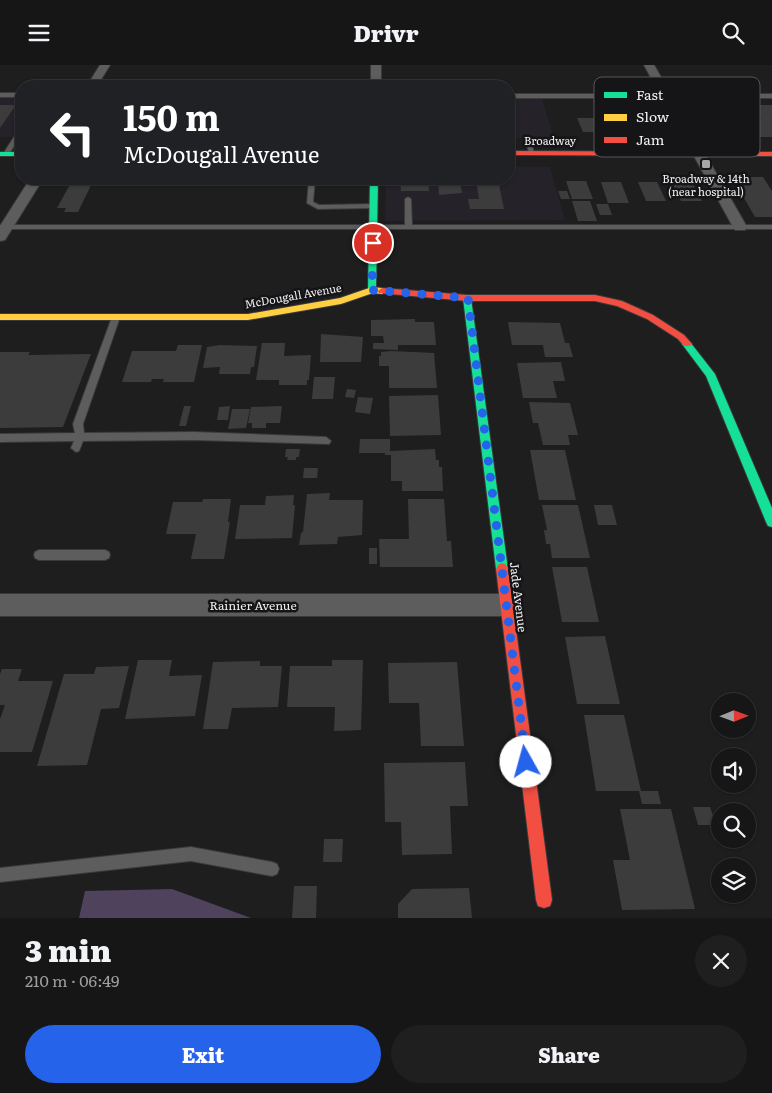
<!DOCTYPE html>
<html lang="en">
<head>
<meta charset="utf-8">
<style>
	body { margin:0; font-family:Literata,serif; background:#1f1f20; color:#f1f3f6; height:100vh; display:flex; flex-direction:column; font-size:19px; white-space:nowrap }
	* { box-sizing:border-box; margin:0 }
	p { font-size:16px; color:#9e9fa1 }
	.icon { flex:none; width:28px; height:28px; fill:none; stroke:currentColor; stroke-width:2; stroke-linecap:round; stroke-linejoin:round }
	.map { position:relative; height:853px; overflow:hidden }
	.details { display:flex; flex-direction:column; background:#161617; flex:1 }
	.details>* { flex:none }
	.guide { position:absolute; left:15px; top:15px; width:500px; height:105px; border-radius:20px; box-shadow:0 1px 4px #0004,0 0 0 1px #353536; background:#202124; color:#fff; overflow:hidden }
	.needle { width:32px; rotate:89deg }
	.buttons { position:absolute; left:711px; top:628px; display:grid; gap:10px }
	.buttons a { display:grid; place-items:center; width:45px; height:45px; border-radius:50%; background:#161617; box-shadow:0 1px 4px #0004,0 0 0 1px #353536; font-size:25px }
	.pin { position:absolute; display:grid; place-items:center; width:42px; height:42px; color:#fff; margin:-21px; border:2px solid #fff; border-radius:50%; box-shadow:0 1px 5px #0007 }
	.me { position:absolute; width:55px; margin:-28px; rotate:353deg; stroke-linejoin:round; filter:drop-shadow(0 0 4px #0008) }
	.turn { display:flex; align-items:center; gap:18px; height:105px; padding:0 25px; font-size:22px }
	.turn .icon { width:65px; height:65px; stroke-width:2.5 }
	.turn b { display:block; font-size:35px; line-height:42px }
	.round { display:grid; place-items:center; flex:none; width:52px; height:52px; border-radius:26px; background:#1f1f20 }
	.headline { display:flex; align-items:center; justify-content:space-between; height:85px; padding:0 25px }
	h1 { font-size:30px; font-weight:800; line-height:38px }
	.action { display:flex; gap:10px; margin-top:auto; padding:10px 25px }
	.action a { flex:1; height:58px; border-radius:30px; background:#2563eb; color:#fff; font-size:20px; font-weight:800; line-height:58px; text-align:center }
	.action a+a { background:#1f1f20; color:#f1f3f6 }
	header { display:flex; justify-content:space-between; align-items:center; height:65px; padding:0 25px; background:#161617; font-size:22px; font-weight:800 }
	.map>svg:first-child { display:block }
	.built { fill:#252229 }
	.forest { fill:#4e425c }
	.building { fill:#3c3c3d }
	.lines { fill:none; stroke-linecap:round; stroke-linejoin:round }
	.lane-casing { stroke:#3a3a3a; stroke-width:2 }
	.street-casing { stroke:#3a3a3a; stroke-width:2 }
	.fast-casing { stroke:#3a3a3a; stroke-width:2 }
	.slow-casing { stroke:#3a3a3a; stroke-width:2 }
	.jam-casing { stroke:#3a3a3a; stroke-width:2 }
	.lane { fill:#5e5d5e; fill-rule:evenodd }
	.street { fill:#5e5d5e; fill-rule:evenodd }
	.fast { fill:#16e098; fill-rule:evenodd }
	.slow { fill:#ffcf43; fill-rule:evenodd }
	.jam { fill:#f24e42; fill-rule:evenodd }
	.route { stroke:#2563eb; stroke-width:9; stroke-dasharray:0 16.2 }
	.poi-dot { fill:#a7a6a8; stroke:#151416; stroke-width:2 }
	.labels { text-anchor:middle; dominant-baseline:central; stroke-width:5; stroke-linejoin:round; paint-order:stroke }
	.far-street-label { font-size:11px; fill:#f1f0f2; stroke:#151416 }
	.far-poi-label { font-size:11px; fill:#f1f0f2; stroke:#151416 }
	.street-label { font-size:12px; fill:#f1f0f2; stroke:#151416 }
	.key { fill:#151416; stroke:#575658; stroke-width:1 }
	.key-label { font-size:14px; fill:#f1f0f2 }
</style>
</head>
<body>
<header><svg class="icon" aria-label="menu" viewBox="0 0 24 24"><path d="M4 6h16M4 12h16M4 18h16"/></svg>Drivr<svg class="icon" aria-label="search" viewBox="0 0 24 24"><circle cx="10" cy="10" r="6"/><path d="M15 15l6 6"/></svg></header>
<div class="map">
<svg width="772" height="853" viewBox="0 0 772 853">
	<rect width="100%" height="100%" fill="#1e1e1f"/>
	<path class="built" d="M650 32 666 64 657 73H608L592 33Z
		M0 33H21V72H0Z
		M509 33 542 34 554 73H509Z
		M509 102H550L565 155 385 156 386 114H509Z"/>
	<path class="forest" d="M172 824 251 853H79L85 826Z"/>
	<path class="building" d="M593 35H641L648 50H598Z
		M0 40H16L0 63Z
		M752 40H772V72H711L700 54H761Z
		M577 53H595L601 67H583Z
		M732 112H763L772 126V152H755Z
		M73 114H94L78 147H64L66 143H57Z
		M400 114H428L429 126H401Z
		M476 115H498L504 144H470L468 134H479Z
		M438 116H460L462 128 439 130Z
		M566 116H586L593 134H572Z
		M601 117H621L629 138H608Z
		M638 117H657L666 136H646Z
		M671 117H692L702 136H681Z
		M558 126H567L570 134H561Z
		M572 136H590L597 156H578Z
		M596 139H608L612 150H600Z
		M415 254V257H434L436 280H398V285L373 284V278H384L383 271H371V255Z
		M508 257 560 258 565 278H569L573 292H545L543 280H512Z
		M321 269 363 272 361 297H320Z
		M262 278H285L284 291 311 290 309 315H307V320H279V315H256Z
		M178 280H202L194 317H163L164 314H152L151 317H122L132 286H176Z
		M220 280 257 281 254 302H251L250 309H219L220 302 203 303 207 282Z
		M391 286 434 288 437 323H389V301H379V291H381V287Z
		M0 287H30L28 290 91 289 63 362 0 363Z
		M561 297 565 316H553L557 333H523L517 298Z
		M314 312H335L333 334H312Z
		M347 324 356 325 354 333 345 332Z
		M438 330 441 370 390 371 389 331Z
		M358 332 373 333 370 349 355 347Z
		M529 337 570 338 578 370H568L570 380H543L538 358H533Z
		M184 341H191L186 361H179Z
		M230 341 228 355H217L219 342Z
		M282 341 280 358H266V363H252V358H248L251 342Z
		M232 344H250L246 363 228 364Z
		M360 374H390V386L435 384 436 395H439V402H442L443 426H402V416H391V390H385V388H359Z
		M286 384H300L299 392H296V395H287L288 392H285Z
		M530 385H565L576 435H539Z
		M304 403H318L317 413H303Z
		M330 428 329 435H363L362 470 338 472 337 479 299 480 301 468 303 467 307 429Z
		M294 430 293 440H295L292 473 235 474 240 440H265L266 431Z
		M203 434H231L228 457H230L224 494H191L196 469H166L173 437H202Z
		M408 434H444L447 476H451L453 502H380L379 474H409Z
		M542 440H578L590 493H552L550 479H546L544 465H547Z
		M594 440H612L617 460H598Z
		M369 483H377V499H369Z
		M552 502H587L599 557H562Z
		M605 571 620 639H577L565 572Z
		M138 595H172L169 611 202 610 195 651 125 654Z
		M332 595H363L361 665 334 666 335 642H287L290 601H332Z
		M260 596V601H282L278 642 232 643 228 664H203L213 597Z
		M457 597 464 681H421L419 638H389L388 598Z
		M129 601 119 643 101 644 87 700 37 701 64 609H94L96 602Z
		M2 604H22L18 616H53L32 687H0V654L5 640H0V609Z
		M584 650H624L641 726H658L661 739H642L639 726H596Z
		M465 697 468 741H450L452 789 402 790 401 757H385L384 698Z
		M693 742H710L716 760H698Z
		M620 744H671L695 844 622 845 613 795H630Z
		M324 774H343L342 797H323Z
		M294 821H317L316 853H292Z
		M469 823 472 853H398V839L412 824Z"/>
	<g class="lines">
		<g class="lane-casing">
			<path id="lane" d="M0 28H21V32H0Z
				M509 29H772V33H509Z
				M658 56H681L684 58 681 60 656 59V57Z
				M611 57 616 58 629 88 628 89 623 88 610 58Z
				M16 71 19 73 9 89 4 90 3 89 14 72Z
				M528 71 531 73 534 89 529 88 525 73Z
				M309 114H315L313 137 319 140 373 139 376 141 373 143 318 144 307 138Z
				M408 132 411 134 412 160H772V164H0V160H405V134Z
				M116 249 120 252 83 359 84 368 194 367 326 372 331 376 329 379 194 375 83 376 79 386 76 387 71 383 74 376 0 377V369L75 368 73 359 112 252Z
				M39 485H105L109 487 110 490 109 493 105 495H39L35 493 34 490 35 487Z
				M191 782 272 797 277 799 279 804 277 809 272 811 191 796 0 817V803Z"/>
		</g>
		<g class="street-casing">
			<path id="street" d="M100 0H110L97 21H87Z
				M371 0H381V21H371Z
				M644 0H654L747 162 745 165H735L733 162Z
				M30 114H43L5 175 0 176V161Z
				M0 529H506L514 532 517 540 514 548 506 551H0Z"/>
		</g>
		<g class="fast-casing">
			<path id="fast" d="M0 87H21V91H0Z
				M370 114H378L376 225 372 228 368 225Z
				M467 230 471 233 508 504 506 508 502 510 498 508 496 504 463 233Z
				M687 276 690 277 715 309 772 443V462L768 461 766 457 706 311 682 279Z"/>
		</g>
		<g class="slow-casing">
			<path id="slow" d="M372 222 382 223 386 226 382 229 373 228 341 239 248 255H0V249H248L340 233Z"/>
		</g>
		<g class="jam-casing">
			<path id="jam" d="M509 86 772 87V91L509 90Z
				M382 223 467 230H595L622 236 653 250 684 270 692 279 690 281H684L678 274 647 254 617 241 595 236H467L379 228 378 226Z
				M502 498 506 500 508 504 552 835 550 841 544 843 538 841 536 835 496 504 498 500Z"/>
		</g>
		<use href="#lane" class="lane"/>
		<use href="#street" class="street"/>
		<use href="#fast" class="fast"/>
		<use href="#slow" class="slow"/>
		<use href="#jam" class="jam"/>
	</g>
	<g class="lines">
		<path class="route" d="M373 178 372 225 468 233 526 697"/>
	</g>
	<rect class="poi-dot" x="701" y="94" width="10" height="10" rx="2.5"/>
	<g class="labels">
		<g class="far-street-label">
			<text x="550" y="75">Broadway</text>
			<text transform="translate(293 230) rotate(-10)">McDougall Avenue</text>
		</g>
		<g class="far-poi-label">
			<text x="706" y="113">Broadway &amp; 14th<tspan x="706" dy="13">(near hospital)</tspan></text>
		</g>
		<g class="street-label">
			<text transform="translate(519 532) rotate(83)">Jade Avenue</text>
			<text x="253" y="540">Rainier Avenue</text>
		</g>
	</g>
	<rect x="594" y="12" width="166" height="80" rx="8" class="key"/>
	<rect x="604" y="27" width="23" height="6" fill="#16e098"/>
	<rect x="604" y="49" width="23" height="7" fill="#ffcf43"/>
	<rect x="604" y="72" width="23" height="6" fill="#f24e42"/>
	<g class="key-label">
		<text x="636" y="35">Fast</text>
		<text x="636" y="57">Slow</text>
		<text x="636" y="80">Jam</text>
	</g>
</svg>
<div class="buttons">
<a><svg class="needle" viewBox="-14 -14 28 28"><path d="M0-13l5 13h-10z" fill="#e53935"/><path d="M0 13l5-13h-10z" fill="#9e9fa1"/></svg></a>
<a><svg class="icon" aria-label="sound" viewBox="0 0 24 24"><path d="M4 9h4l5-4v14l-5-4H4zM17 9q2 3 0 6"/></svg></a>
<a><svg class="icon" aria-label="search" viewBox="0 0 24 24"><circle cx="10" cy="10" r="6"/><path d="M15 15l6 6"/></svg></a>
<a><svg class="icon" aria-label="layers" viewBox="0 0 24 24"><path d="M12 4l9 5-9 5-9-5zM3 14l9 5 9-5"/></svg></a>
</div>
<div class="pin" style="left:373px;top:178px;background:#d93025"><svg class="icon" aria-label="arrive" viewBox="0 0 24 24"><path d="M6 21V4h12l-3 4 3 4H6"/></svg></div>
<svg class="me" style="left:526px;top:697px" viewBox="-20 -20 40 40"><circle r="19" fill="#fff"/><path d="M0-13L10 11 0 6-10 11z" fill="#2563eb"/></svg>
<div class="guide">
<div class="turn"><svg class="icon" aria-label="left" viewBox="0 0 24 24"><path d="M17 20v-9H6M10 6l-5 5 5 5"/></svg><div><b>150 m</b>McDougall Avenue</div></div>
</div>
</div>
<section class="details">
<div class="headline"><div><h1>3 min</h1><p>210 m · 06:49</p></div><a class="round"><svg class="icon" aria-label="close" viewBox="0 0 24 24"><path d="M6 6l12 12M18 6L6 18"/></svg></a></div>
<div class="action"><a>Exit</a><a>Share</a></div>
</section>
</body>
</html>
